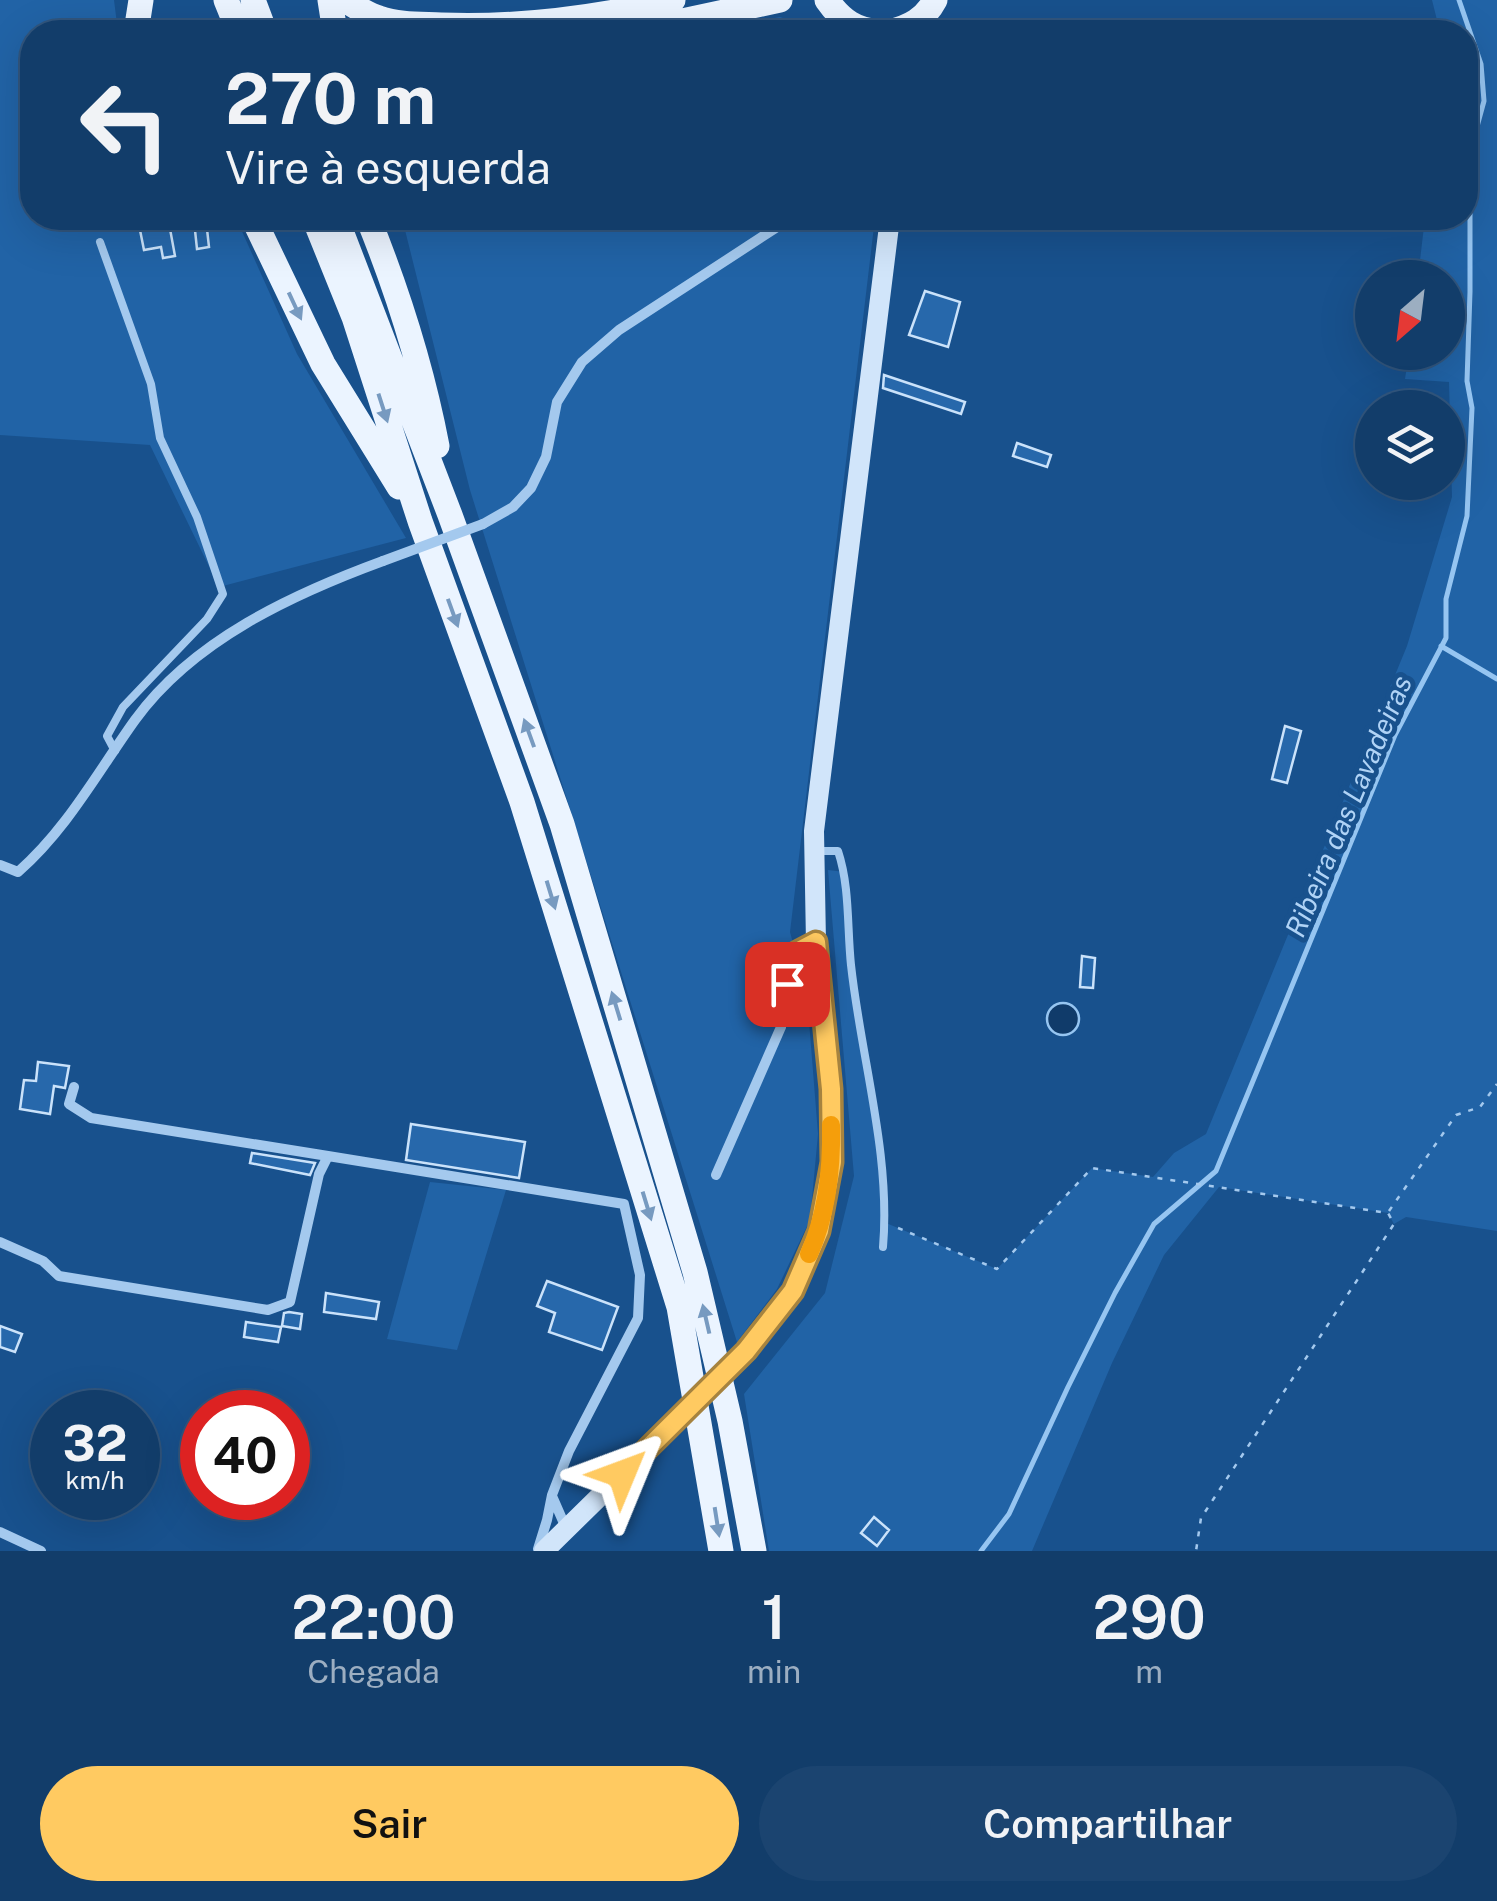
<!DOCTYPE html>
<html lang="pt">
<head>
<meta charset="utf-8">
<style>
	body { margin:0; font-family:"Public Sans",sans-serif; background:#1b4470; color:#f1f3f6; height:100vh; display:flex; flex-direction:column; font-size:38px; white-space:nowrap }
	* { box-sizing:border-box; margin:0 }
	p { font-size:32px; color:#9caec1 }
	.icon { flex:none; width:55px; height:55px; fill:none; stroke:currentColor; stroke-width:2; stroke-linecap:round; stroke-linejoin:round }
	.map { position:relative; height:1551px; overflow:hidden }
	.panel { display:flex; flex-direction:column; background:#123d6a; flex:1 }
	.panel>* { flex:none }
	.top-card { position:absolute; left:20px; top:20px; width:1458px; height:210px; border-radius:40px; box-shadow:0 10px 40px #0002,0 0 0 2px #31567e; background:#123d6a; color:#f1f3f6; overflow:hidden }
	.needle { width:65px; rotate:208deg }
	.controls { position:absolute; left:1355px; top:260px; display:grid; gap:20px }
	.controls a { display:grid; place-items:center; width:110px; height:110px; border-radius:50%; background:#123d6a; box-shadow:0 10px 40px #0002,0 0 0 2px #31567e; font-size:50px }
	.speed { position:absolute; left:30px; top:1390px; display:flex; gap:20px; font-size:50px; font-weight:700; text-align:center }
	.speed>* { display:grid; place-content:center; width:130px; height:130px; border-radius:50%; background:#123d6a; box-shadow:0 10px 40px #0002,0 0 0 2px #31567e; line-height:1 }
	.speed small { font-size:25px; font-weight:400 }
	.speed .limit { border:15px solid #d22; background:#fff; color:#111 }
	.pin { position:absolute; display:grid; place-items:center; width:85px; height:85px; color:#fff; margin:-42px; border-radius:20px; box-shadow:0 5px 15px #0006 }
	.me { position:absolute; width:110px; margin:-55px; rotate:46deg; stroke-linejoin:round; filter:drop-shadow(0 0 8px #0008) }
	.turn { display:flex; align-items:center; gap:35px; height:210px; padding:0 40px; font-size:45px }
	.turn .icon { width:130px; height:130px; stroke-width:2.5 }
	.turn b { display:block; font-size:70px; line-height:85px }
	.eta { display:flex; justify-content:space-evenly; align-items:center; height:170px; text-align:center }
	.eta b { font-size:60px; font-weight:600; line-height:70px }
	.primary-button { display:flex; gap:20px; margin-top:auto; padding:20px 40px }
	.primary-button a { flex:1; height:115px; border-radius:60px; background:#ffca61; color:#111; font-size:40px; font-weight:600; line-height:115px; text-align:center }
	.primary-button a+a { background:#1b4470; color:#f1f3f6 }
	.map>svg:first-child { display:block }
	.green { fill:#2163a6 }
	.water { fill:#103b6a; stroke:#96c5f1; stroke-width:2.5 }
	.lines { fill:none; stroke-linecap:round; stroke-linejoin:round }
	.stream { stroke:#96c5f1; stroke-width:5 }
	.building { fill:#2768ab; stroke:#cae2fa; stroke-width:2.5 }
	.path { stroke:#a4c9ee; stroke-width:2.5; stroke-dasharray:5 8; stroke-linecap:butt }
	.lane { stroke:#a4c9ee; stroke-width:8 }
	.street { stroke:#a4c9ee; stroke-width:10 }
	.secondary { stroke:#d1e5fa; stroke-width:20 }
	.primary { stroke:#ebf4ff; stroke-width:25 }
	.street-bridge { stroke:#a4c9ee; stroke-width:10 }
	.secondary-bridge { stroke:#d1e5fa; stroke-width:20 }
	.oneway { fill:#779ac0 }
	.route-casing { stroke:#a6833f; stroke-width:25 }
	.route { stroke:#ffca61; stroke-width:18 }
	.slow { stroke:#f59e0b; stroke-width:18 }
	.labels { text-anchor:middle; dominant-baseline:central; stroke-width:10; stroke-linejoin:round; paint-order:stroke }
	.water-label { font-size:28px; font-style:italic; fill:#b0d3f6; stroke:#18518d }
</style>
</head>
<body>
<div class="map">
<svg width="1497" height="1551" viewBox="0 0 1497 1551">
	<rect width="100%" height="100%" fill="#18518d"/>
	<path class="green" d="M0 0H114L118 32H32V218H236L297 354 406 538 219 587 150 445 0 435Z
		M1432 0H1497V1231L1406 1217 1394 1224 1388 1213 1219 1187 1164 1255 1112 1363 1032 1551H769L744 1394 825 1293 854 1176 828 870 845 872 851 967 877 1132 886 1223 997 1269 1092 1168 1153 1177 1174 1153 1206 1134 1407 646 1452 497 1449 382 1405 379 1409 353 1448 352V278L1418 277 1425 218H1465V32H1440Z
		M780 17 823 32H705Z
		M402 218H875L790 932 807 996 818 1134 810 1220 777 1289 737 1342 470 490Z
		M430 1182 506 1190 457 1350 387 1339Z"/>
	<path class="water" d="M1047 1019a16 16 0 1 1 32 0a16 16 0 1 1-32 0Z"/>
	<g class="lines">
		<path class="stream" d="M1441 646 1497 679
			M981 1551 1009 1514 1068 1387 1115 1293 1154 1224 1216 1171 1395 735 1446 638V599L1467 516 1472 408 1467 381 1470 292V152L1484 101 1481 64 1459 0"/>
	</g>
	<path class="building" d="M151 218H168L175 256 163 258 161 247 144 250 138 220Z
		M206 220 209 247 197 249 194 221Z
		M925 291 960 302 948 347 909 335Z
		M884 375 965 402 961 414 883 388Z
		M1017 443 1051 455 1047 467 1013 456Z
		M1285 726 1301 731 1287 783 1272 779Z
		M1082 956 1095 958 1093 988 1080 987Z
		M38 1062 69 1066 65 1088 54 1086 50 1114 20 1109 24 1080 36 1081Z
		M411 1124 525 1142 519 1178 406 1160Z
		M252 1153 315 1163 310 1175 250 1163Z
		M547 1281 618 1307 602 1350 549 1332 555 1313 537 1306Z
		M326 1293 379 1302 376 1319 324 1312Z
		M289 1312 302 1314 300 1329 282 1326 284 1313Z
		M246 1322 281 1327 278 1342 244 1337Z
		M0 1326 22 1334 15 1352 0 1347Z
		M874 1517 889 1530 877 1546 861 1533Z"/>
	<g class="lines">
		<path class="path" d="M1389 1211 1456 1115 1480 1107 1497 1084
			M898 1228 997 1269 1092 1168 1388 1213 1394 1224 1201 1518 1196 1551"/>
		<path class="lane" d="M100 242 151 384 160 438 197 517 223 594 207 619 123 707 107 736 115 751
			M815 851H838C850 887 847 927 851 965 861 1058 891 1154 883 1247"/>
		<path class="street" d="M483 524 513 507 531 488 546 457 557 402 582 362 619 330 791 218
			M0 865 18 872C67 829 97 773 135 720 193 640 293 594 383 561
			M74 1087 69 1104 91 1118 328 1156
			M716 1175 781 1027 787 984 797 952 815 943
			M0 1242 43 1261 59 1276 268 1310 290 1302 319 1174 328 1156 624 1204 640 1275 638 1318 569 1451 552 1495 547 1520 538 1549
			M552 1496 566 1528
			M0 1532 41 1551"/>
		<path class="secondary" d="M746 1351 793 1291 819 1231 832 1162 831 1089 816 943 814 831 890 218
			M544 1551 650 1447"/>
		<path class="primary" d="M226 0 239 32
			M253 0 265 32
			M330 0 335 32
			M345 0C356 7 366 14 379 18 399 25 420 24 441 25 520 28 596 18 673 0
			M827 0C841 20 856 31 881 32
			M136 32 141 0
			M631 32 780 0
			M889 32C910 27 925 19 935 0
			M253 218 323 364 399 487
			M314 218 354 317 420 521 522 802 679 1307 721 1551
			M336 218 450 515 562 824 695 1272 730 1421 754 1551
			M368 218C398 292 422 368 437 446"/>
		<path class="street-bridge" d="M383 561 483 524"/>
		<path class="secondary-bridge" d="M650 1447 746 1351"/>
	</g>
	<defs><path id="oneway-solid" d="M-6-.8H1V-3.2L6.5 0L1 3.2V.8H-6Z" transform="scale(2.5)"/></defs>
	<g class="oneway">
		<use href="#oneway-solid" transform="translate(295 306) rotate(65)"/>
		<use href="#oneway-solid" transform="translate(383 408) rotate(72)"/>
		<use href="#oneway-solid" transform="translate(453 613) rotate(70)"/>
		<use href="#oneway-solid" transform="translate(529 733) rotate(-110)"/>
		<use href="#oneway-solid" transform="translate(551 895) rotate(73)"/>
		<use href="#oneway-solid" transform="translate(616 1006) rotate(-107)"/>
		<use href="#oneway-solid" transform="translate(647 1206) rotate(73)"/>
		<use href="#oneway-solid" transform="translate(706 1319) rotate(-103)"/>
		<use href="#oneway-solid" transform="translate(717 1522) rotate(81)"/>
	</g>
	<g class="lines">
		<g class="route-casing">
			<path id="route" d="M622 1474 746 1351 793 1291 819 1231 832 1162 831 1089 816 942 797 952 787 984"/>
		</g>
		<use href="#route" class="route"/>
		<path class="slow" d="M809 1254C827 1214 832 1169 831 1125"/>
	</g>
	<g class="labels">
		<g class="water-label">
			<text transform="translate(1348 806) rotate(-67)">Ribeira das Lavadeiras</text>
		</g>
	</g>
</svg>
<div class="controls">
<a><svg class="needle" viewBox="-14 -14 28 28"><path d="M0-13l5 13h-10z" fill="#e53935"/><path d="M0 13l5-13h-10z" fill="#9caec1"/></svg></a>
<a><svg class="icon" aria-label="layers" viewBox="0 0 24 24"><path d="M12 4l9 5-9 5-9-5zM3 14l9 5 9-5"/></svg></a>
</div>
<div class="speed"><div>32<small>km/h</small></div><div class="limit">40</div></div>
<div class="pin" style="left:787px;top:984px;background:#d93025"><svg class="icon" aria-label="arrive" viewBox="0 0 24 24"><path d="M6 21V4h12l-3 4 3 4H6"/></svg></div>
<svg class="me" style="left:622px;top:1474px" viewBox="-20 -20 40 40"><path d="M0-17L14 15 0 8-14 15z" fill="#ffca61" stroke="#fff" stroke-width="4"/></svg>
<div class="top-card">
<div class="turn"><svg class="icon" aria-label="left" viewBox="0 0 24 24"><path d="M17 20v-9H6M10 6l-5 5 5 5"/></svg><div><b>270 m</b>Vire à esquerda</div></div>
</div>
</div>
<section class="panel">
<div class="eta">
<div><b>22:00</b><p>Chegada</p></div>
<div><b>1</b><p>min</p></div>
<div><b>290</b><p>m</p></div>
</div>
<div class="primary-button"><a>Sair</a><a>Compartilhar</a></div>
</section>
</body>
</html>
